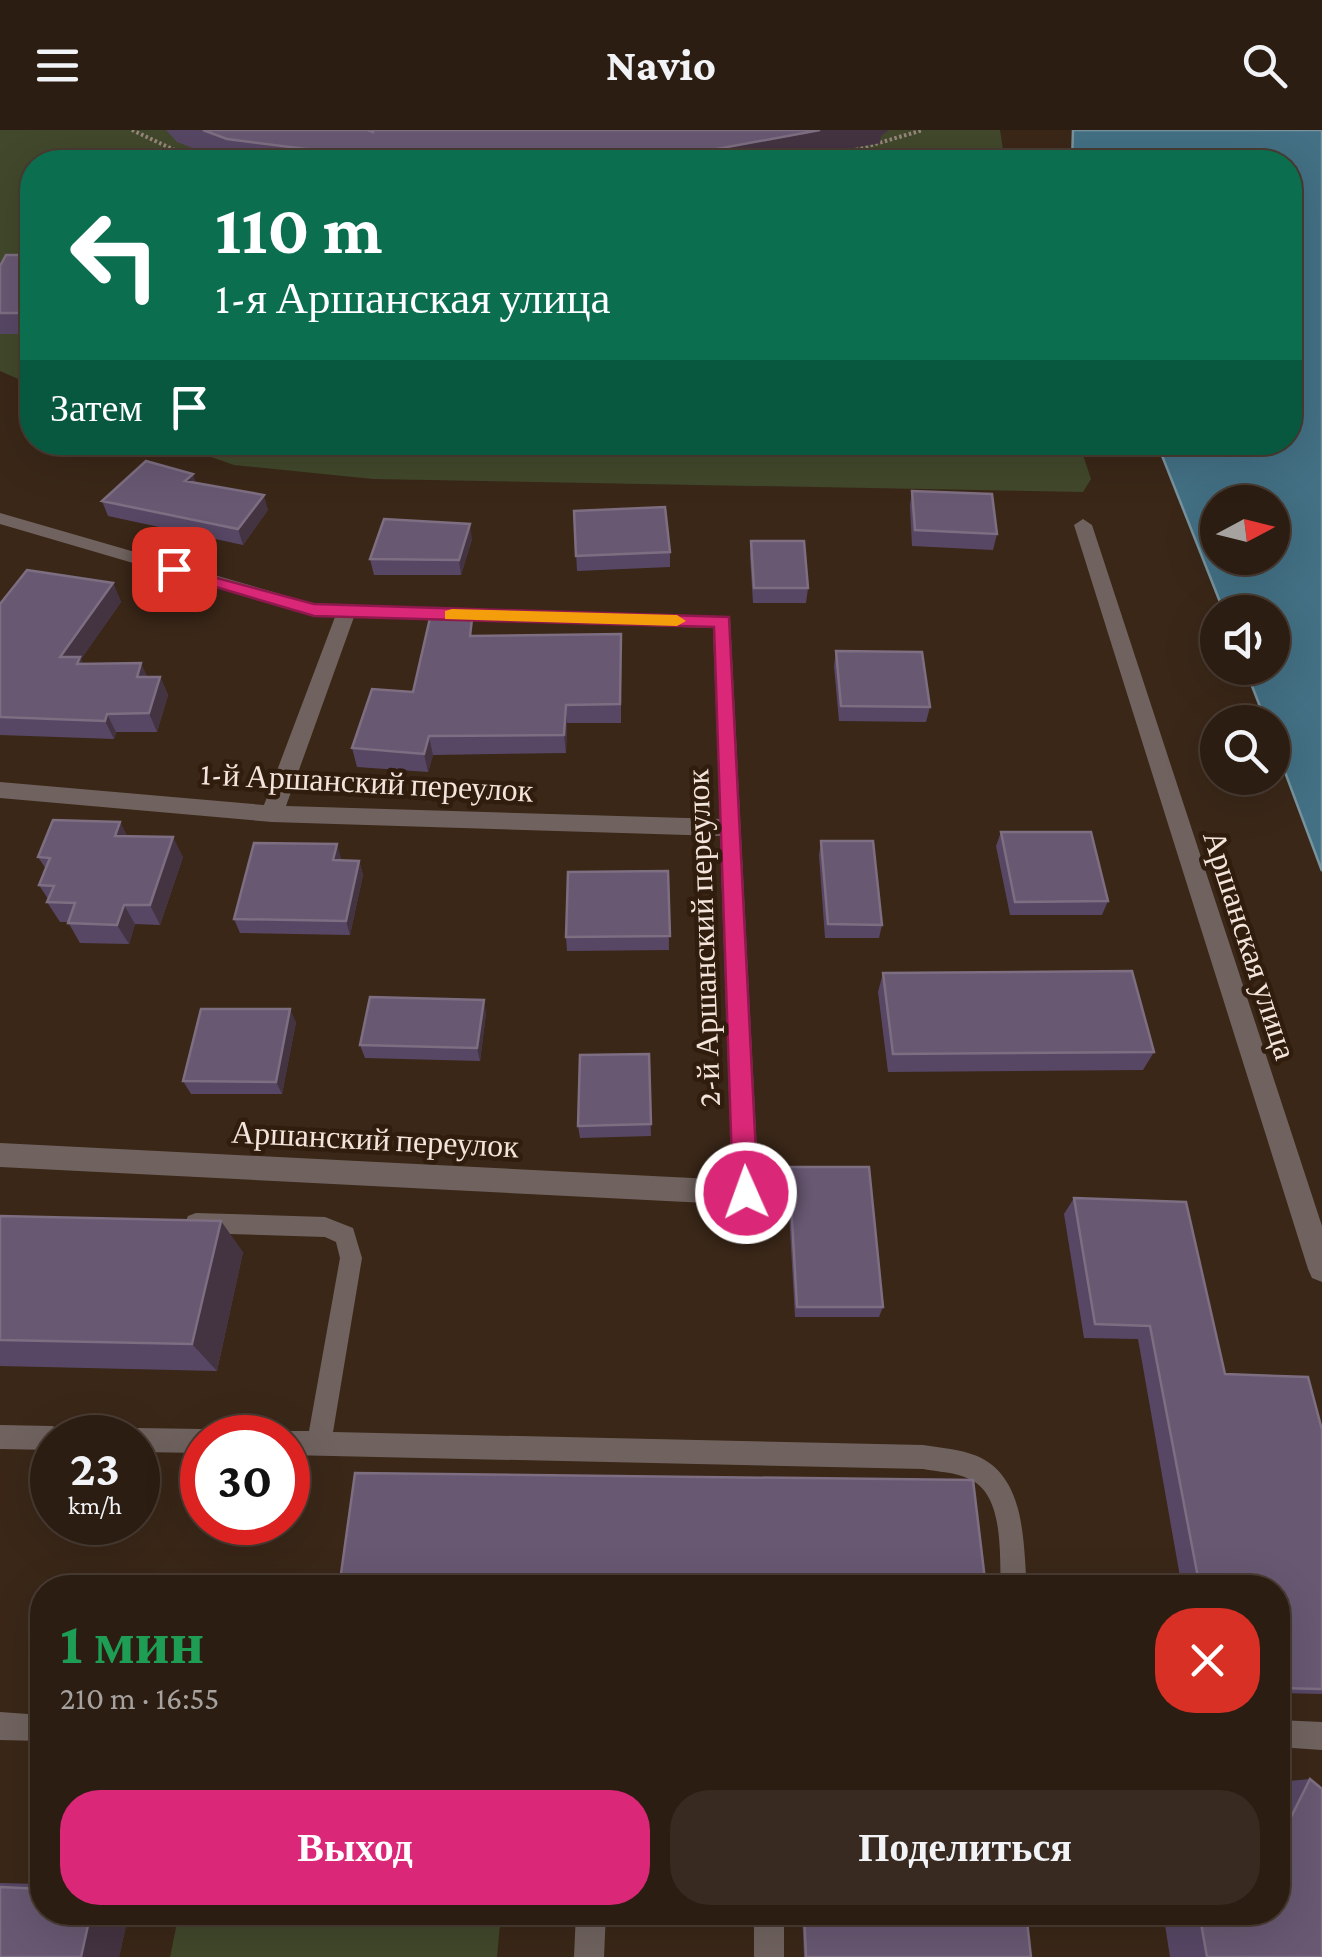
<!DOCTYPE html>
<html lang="ru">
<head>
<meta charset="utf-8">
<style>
	body { margin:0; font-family:"Crimson Pro",serif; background:#382a20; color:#f1f3f6; height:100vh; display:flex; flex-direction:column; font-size:38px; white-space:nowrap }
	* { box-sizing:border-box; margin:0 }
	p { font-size:32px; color:#a6a29f }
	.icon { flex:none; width:55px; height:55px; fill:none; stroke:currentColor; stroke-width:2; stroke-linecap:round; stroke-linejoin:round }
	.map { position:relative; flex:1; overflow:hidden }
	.drawer { position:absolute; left:30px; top:1445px; width:1260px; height:350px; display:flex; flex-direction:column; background:#2c1d12; border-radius:40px; box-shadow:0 10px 40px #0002,0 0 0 2px #483b32 }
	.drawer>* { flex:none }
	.banner { position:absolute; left:20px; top:20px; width:1282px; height:305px; border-radius:40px; box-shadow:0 10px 40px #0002,0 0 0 2px #483b32; background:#0b6e4f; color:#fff; overflow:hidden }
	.needle { width:65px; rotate:83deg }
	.controls { position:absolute; left:1200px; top:355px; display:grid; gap:20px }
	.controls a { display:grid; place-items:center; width:90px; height:90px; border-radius:50%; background:#2c1d12; box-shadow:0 10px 40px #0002,0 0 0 2px #483b32; font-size:50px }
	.speed { position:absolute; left:30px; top:1285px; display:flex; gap:20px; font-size:50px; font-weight:700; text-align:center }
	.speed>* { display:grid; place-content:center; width:130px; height:130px; border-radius:50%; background:#2c1d12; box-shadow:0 10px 40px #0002,0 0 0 2px #483b32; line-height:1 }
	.speed small { font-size:25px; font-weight:400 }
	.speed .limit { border:15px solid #d22; background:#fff; color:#111 }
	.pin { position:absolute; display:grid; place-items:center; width:85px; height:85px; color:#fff; margin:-42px; border-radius:20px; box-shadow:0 5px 15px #0006 }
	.me { position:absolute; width:110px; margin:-55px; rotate:358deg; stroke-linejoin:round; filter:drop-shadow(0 0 8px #0008) }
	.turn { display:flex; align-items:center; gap:35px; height:210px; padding:0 30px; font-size:45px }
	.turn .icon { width:130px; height:130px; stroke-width:2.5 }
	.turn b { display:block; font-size:70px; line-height:85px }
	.then { display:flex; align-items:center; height:95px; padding:0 30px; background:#0003; gap:20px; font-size:38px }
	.round { display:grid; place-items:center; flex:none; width:105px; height:105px; border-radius:40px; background:#382a20 }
	.head { display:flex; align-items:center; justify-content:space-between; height:170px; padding:0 30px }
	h1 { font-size:60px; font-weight:700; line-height:75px; color:#1e9e55 }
	.primary-button { display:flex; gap:20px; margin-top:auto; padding:20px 30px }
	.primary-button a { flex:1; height:115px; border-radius:40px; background:#db2777; color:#fff; font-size:40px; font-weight:700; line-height:115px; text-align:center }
	.primary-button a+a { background:#382a20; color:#f1f3f6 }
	header { display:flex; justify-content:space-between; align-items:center; height:130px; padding:0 30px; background:#2c1d12; font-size:45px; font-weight:700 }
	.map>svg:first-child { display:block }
	.green { fill:#41482b }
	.water { fill:#437084; stroke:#78939e; stroke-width:2.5; fill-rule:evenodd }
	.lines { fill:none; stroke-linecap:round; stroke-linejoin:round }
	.path { stroke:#97877b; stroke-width:4; stroke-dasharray:2.5 2.5; stroke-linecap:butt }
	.lane { fill:#70635f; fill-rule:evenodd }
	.street { fill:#70635f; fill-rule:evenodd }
	.wall { fill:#574765 }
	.shaded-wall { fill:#443341 }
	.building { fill:#685872; stroke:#7d6e82; stroke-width:2.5 }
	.route { fill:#db2777; stroke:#8e194d; stroke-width:2.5 }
	.slow { fill:#f59e0b }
	.labels { text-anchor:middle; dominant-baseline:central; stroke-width:9; stroke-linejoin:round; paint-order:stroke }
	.street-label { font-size:32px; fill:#f3e5dc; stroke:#301d0e }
</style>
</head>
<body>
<header><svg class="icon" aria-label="menu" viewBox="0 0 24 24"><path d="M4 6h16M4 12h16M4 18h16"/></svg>Navio<svg class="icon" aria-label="search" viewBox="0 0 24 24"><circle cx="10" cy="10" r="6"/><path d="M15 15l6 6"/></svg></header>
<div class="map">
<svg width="1322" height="1827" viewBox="0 0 1322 1827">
	<rect width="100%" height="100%" fill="#3a2718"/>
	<path class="green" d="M0 0H1000L1005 32H32V255L0 241Z
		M1079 313 1091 349 1083 362 373 349 234 335 171 313Z
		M179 1783V1782L501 1783 497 1827H170Z"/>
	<path class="water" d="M1073 0H1322V741L1273 610 1272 592H1266L1245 538H1272V482H1224L1157 313 1290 312V32H1072ZM1218 372H1272V428H1218Z"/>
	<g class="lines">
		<path class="path" d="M132 0 200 32
			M772 32 848 22 923 0"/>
		<path class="lane" d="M196 1083 325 1087 353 1098 362 1128 333 1302 923 1315C941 1318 960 1319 977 1326 1026 1347 1023 1412 1027 1458H1001C999 1426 1005 1364 969 1349 956 1342 938 1342 923 1339L288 1325V1308H278L279 1304 288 1301H309L340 1128 336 1112 325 1107 196 1103 188 1100 185 1093 188 1086Z
			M0 1295 52 1296 61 1299 64 1308H52V1320L0 1319Z
			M138 1298 202 1299 211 1302 213 1308H202V1323L138 1322V1308H127L129 1301Z
			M0 1582 42 1585V1611L0 1610Z
			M1278 1590 1322 1592V1620L1278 1617Z
			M576 1782H606L604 1827H574Z
			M754 1782H784V1827H754Z"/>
		<path class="street" d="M0 383 315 474 730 488 759 1063 756 1072 746 1075 0 1037V1013L732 1050 720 706 272 692 0 668V652L264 675 335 487 307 484 0 394ZM354 487 713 498 720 689 286 676Z
			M1083 389 1092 395 1322 1096V1152L1312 1148 1308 1139 1074 395Z"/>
	</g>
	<path class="wall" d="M166 0H367L373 2V0H889L881 6 880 13 776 32H229L177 12Z
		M32 125V204H0V136Z
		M196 353 268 380 243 415 108 386 102 371Z
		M912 361 997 404 993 420 912 416 910 376Z
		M574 381 670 422V437L577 441Z
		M472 409 461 445H374L370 429Z
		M751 411 808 458 806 473H753L750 426Z
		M113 453 121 472 81 529 83 534 147 547H160L168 565 157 602H116L114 609 0 605V474Z
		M475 506 621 523V593H567L566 623 433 625 428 642 357 637 352 618Z
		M836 521 930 577 926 592 839 591 834 536Z
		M120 692 127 706 183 727 160 795 135 794 129 814 80 813 68 792H60L47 772 48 769 39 755 46 739 38 727Z
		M1001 702 1108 771 1102 785H1010L996 716Z
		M821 711 882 795 879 808H825L819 725Z
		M341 728V730L359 731 363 745 350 805 240 803 234 789Z
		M668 741 669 820 567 821 566 807Z
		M883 843 1154 922 1143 940 888 942 878 862Z
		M486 883 480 931 365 928 360 915Z
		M296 892 282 964H191L183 951Z
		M649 924 651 1006 580 1008 578 996Z
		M789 1037 883 1177 879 1187H795L787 1048Z
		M1074 1068 1225 1244 1322 1300V1564L1278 1563V1458H1182L1138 1209 1084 1208 1064 1084Z
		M0 1086 243 1122 217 1241 0 1236Z
		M1310 1649 1322 1827H1170L1163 1782H1278V1652Z
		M0 1753 42 1754V1782H129L119 1827H0Z
		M802 1782H1026L1031 1827H804Z"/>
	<path class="shaded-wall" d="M820 0H889L881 6 880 13 776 32H646Z
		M193 344 198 359 185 351Z
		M264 365 268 380 243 415 238 399Z
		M470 394 472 409 461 445 459 430Z
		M113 453 121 472 81 529 89 546 60 527Z
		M141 533 150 552 137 547Z
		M160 547 168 565 157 602 149 583Z
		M566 575 567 593 566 623 564 605Z
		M107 584 116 602 114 609 105 591Z
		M429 606 433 625 428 642 424 624Z
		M120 692 131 713 115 706Z
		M173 707 183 727 160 795 150 775Z
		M337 714 341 728 338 744 333 730Z
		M359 731 363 745 350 805 346 791Z
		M124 775 135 794 129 814 117 795Z
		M484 870 486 883 480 931 477 918Z
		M290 879 296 892 282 964 276 952Z
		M221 1091 243 1122 217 1241 192 1214Z
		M91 1782H129L119 1827H81Z"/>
	<path class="building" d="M203 0H367L373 2V0H820L646 32H359L362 26 227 9Z
		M6 125H32V183H0V136Z
		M146 331 193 344 185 351 264 365 238 399 102 371Z
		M912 361 992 364 997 404 915 400Z
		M665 377 670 422 576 426 574 381Z
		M384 389 470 394 459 430 370 429Z
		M751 411H804L808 458H754Z
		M27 440 113 453 60 527H80L77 534 141 533 137 547H160L149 583 107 584 105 591 0 587V474Z
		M430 488 472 489 470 506 621 504 620 574 566 575 564 605 429 606 424 624 352 618 372 559 413 562Z
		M836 521 922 522 930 577 841 576Z
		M53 690 120 692 115 706 173 707 150 775H124L117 795 68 793 75 773 47 772 54 756 39 755 50 728 38 727Z
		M1001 702H1091L1108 771 1015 772Z
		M821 711H873L882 795 828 794Z
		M254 713 337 714 333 730 359 731 346 791 234 789Z
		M668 741 670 806 566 807 568 742Z
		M1132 841 1154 922 893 924 883 843Z
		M370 867 484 870 477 918 360 915Z
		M201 879H290L276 952 183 951Z
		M649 924 651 994 578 996 580 925Z
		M789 1037H869L883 1177H797Z
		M1074 1068 1186 1072 1225 1244 1308 1247 1322 1300V1559L1278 1558V1458H1200L1150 1196 1095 1194Z
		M0 1086 221 1091 192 1214 0 1210Z
		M355 1343 973 1350 986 1458H339Z
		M1310 1649 1322 1659V1827H1207L1199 1782H1278V1685L1287 1695Z
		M0 1757 42 1759V1782H91L81 1827H0Z
		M804 1782H1026L1031 1827H806Z"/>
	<path class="route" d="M168 435 314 474 729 487 758 1063 754 1071H737L733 1063 714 497 314 486 168 443Z"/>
	<path class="slow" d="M452 479 677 485 686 491 677 496 445 489V481Z"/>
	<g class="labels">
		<g class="street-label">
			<text transform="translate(367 652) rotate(3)">1-й Аршанский переулок</text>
			<text transform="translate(703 808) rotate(-92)">2-й Аршанский переулок</text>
			<text transform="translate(1250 815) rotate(72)">Аршанская улица</text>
			<text transform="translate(375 1009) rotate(3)">Аршанский переулок</text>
		</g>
	</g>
</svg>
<div class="controls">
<a><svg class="needle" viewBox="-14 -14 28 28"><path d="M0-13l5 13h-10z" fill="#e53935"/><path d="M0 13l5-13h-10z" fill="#a6a29f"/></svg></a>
<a><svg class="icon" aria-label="sound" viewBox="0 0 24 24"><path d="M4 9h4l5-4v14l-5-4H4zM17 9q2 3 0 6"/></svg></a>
<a><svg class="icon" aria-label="search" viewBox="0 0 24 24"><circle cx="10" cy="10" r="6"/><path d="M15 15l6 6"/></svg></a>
</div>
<div class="speed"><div>23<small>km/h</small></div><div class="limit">30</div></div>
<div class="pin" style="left:174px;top:439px;background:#d93025"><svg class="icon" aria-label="arrive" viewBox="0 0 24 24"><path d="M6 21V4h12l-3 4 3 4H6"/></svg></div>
<svg class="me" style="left:746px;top:1063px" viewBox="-20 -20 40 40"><circle r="17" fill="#db2777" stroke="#fff" stroke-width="3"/><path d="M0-11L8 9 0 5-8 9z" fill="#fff"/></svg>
<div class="banner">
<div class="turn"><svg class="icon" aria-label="left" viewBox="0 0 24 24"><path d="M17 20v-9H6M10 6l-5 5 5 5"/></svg><div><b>110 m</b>1-я Аршанская улица</div></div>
<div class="then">Затем<svg class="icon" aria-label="arrive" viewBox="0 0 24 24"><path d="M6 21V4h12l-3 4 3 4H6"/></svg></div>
</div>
<section class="drawer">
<div class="head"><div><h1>1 мин</h1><p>210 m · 16:55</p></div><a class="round" style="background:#d93025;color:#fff"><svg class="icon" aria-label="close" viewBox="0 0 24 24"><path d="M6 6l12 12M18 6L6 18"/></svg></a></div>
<div class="primary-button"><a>Выход</a><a>Поделиться</a></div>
</section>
</div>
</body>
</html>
